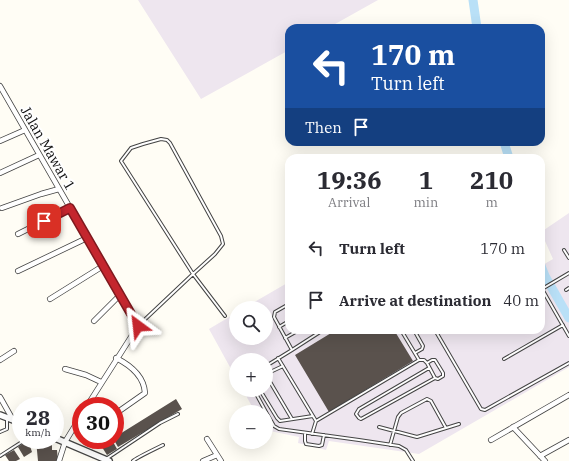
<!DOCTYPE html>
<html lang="en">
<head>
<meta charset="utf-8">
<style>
	body { margin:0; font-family:"IBM Plex Serif",serif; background:#f7f7f7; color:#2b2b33; height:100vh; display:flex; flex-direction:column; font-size:15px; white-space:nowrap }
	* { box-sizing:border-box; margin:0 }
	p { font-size:13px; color:#7c7c81 }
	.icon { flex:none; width:22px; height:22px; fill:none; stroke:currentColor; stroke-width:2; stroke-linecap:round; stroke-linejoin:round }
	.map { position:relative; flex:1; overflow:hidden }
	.sheet { position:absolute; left:285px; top:154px; width:260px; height:180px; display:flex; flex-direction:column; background:#fff; border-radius:12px; box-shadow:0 4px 16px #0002 }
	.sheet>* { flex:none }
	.guide { position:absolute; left:285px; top:24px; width:260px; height:122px; border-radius:12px; box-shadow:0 4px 16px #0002; background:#1a4fa0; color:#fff; overflow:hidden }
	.fabs { position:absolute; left:229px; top:301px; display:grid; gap:8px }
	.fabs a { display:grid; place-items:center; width:44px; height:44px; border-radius:50%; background:#fff; box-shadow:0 4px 16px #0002; font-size:20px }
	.speed { position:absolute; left:12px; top:397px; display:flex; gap:8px; font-size:20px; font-weight:700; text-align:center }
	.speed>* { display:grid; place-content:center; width:52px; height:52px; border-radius:50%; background:#fff; box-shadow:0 4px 16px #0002; line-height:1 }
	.speed small { font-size:10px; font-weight:400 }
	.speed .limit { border:6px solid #d22; background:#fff; color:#111 }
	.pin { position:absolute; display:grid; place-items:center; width:34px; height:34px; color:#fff; margin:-17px; border-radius:8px; box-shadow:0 2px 6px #0006 }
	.me { position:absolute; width:44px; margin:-22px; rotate:330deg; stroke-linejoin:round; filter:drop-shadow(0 0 3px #0008) }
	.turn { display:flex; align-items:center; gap:14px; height:84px; padding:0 20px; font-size:18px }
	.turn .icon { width:52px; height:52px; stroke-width:2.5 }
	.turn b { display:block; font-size:28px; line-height:34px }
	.then { display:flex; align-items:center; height:38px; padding:0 20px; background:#0003; gap:8px; font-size:15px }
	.eta { display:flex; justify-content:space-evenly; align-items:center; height:68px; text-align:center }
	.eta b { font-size:24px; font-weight:800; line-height:28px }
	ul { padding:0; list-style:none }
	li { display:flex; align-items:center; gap:12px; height:52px; padding:0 20px }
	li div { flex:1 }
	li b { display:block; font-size:15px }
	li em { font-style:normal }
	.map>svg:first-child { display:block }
	.industrial { fill:#eee6ef }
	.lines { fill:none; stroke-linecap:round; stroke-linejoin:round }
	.river { stroke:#b9e0f7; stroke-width:9 }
	.building { fill:#5a524d }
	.service-casing { stroke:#444; stroke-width:4 }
	.minor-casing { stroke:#444; stroke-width:6 }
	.tertiary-casing { stroke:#444; stroke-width:8 }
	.service { stroke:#fff; stroke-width:2 }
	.minor { stroke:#fff; stroke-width:4.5 }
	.tertiary { stroke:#fff; stroke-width:5.5 }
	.route-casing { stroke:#7f191e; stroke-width:10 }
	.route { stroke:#c4262e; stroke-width:7 }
	.labels { text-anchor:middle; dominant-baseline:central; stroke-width:4; stroke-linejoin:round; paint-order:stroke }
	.street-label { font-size:14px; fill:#111; stroke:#fff }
</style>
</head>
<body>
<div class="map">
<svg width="569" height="461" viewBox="0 0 569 461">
	<rect width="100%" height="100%" fill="#fffdf5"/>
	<path class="industrial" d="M138 0H378L328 28H289V50L201 99Z
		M569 213V367L419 454 329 441 326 450 298 443 299 437 270 431 266 426V412H255L243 390H266V360H236V378L209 329 236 313V338H266V308H244L289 282V330H541V266L553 259 541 232Z"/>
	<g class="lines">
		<path class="river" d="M473 0 477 28
			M504 142 509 158
			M541 266 545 276 569 318"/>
	</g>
	<path class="building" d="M336 330H394L413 361 329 412 295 355Z
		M176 399 182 409 118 447 114 440H115V437Z
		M28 440 32 452 24 457 18 447Z
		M36 440H40L52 444V450H57L58 461H38Z
		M108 440H112L117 449 107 455 100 444Z
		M14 450 20 459 16 461H9L5 455Z"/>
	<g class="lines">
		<g class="service-casing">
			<path id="service" d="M564 250 569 258
				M569 273 542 289 569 336
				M566 290 569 288
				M139 325 193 274 121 161 131 148 143 144 161 139 167 140 170 143 221 236 223 244 215 254 193 274 225 316
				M279 327 289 321
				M401 330 419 360
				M414 330 423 346 422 349 415 353
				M435 330 481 409 485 410 569 363
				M285 338 299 330
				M292 350 320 332 319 330
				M278 358 316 421
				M504 359 563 325
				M427 363 435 378
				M266 366 292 350 274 317 275 312 289 304
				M266 374 283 366
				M266 375 292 419
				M254 390 266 412
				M260 390 277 418 280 421 313 416
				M266 412 274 426 279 429 359 440 399 446 406 450 413 461
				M379 427 417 437 459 424
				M0 432 7 429V419
				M305 433V441L306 444 319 446 322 445 324 435
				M312 434 316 421 419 360H424L427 363 432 360H435L443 373V376L438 379 435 378 361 419 359 418 356 414 359 409 429 368
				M390 445 398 417 401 413 427 399 431 401 446 428
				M0 456 25 440
				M106 459 160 423 178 414
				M133 461C136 458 157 448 163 445"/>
		</g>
		<g class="minor-casing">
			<path id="minor" d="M0 86 138 326 87 406
				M0 141 25 130
				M0 173 39 155
				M2 208 41 194 59 189
				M18 234 70 208
				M18 271 87 238
				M50 299 103 266
				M94 321 120 295
				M0 360 14 351
				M65 369 86 375 101 382
				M0 397 13 420
				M115 414 145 393C144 376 130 365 116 358
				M513 427 545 461
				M207 439 221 461
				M491 440 569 395
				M540 456 569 440
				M59 461 65 442 81 416
				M203 461 217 455"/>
		</g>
		<g class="tertiary-casing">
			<path id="tertiary" d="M0 415 21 423
				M55 438 109 461"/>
		</g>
		<use href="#service" class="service"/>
		<use href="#minor" class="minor"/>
		<use href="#tertiary" class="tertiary"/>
	</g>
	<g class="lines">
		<g class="route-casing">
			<path id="route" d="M44 221 70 208 138 326"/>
		</g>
		<use href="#route" class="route"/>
	</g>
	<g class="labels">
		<g class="street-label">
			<text transform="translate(48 148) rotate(60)">Jalan Mawar 1</text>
		</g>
	</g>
</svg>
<div class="fabs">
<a><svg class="icon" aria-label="search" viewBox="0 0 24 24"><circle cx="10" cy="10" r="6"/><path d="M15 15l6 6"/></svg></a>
<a>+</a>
<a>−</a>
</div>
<div class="speed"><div>28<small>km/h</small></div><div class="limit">30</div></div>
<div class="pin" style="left:44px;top:221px;background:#d93025"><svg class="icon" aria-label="arrive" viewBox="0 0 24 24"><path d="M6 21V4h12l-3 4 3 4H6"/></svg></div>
<svg class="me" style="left:138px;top:326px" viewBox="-20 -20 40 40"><path d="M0-17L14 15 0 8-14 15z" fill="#c4262e" stroke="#fff" stroke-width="4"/></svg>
<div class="guide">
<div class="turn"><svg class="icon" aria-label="left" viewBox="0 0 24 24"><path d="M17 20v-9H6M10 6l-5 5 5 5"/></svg><div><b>170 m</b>Turn left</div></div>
<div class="then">Then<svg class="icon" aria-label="arrive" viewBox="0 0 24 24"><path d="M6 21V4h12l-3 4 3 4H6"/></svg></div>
</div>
<section class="sheet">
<div class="eta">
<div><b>19:36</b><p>Arrival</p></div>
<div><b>1</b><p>min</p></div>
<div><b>210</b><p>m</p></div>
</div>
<ul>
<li><svg class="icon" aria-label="left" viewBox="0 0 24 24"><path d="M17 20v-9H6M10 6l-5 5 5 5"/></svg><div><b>Turn left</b></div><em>170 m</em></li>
<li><svg class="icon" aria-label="arrive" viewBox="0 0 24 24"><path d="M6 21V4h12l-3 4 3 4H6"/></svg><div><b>Arrive at destination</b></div><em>40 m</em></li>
</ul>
</section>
</div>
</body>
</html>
